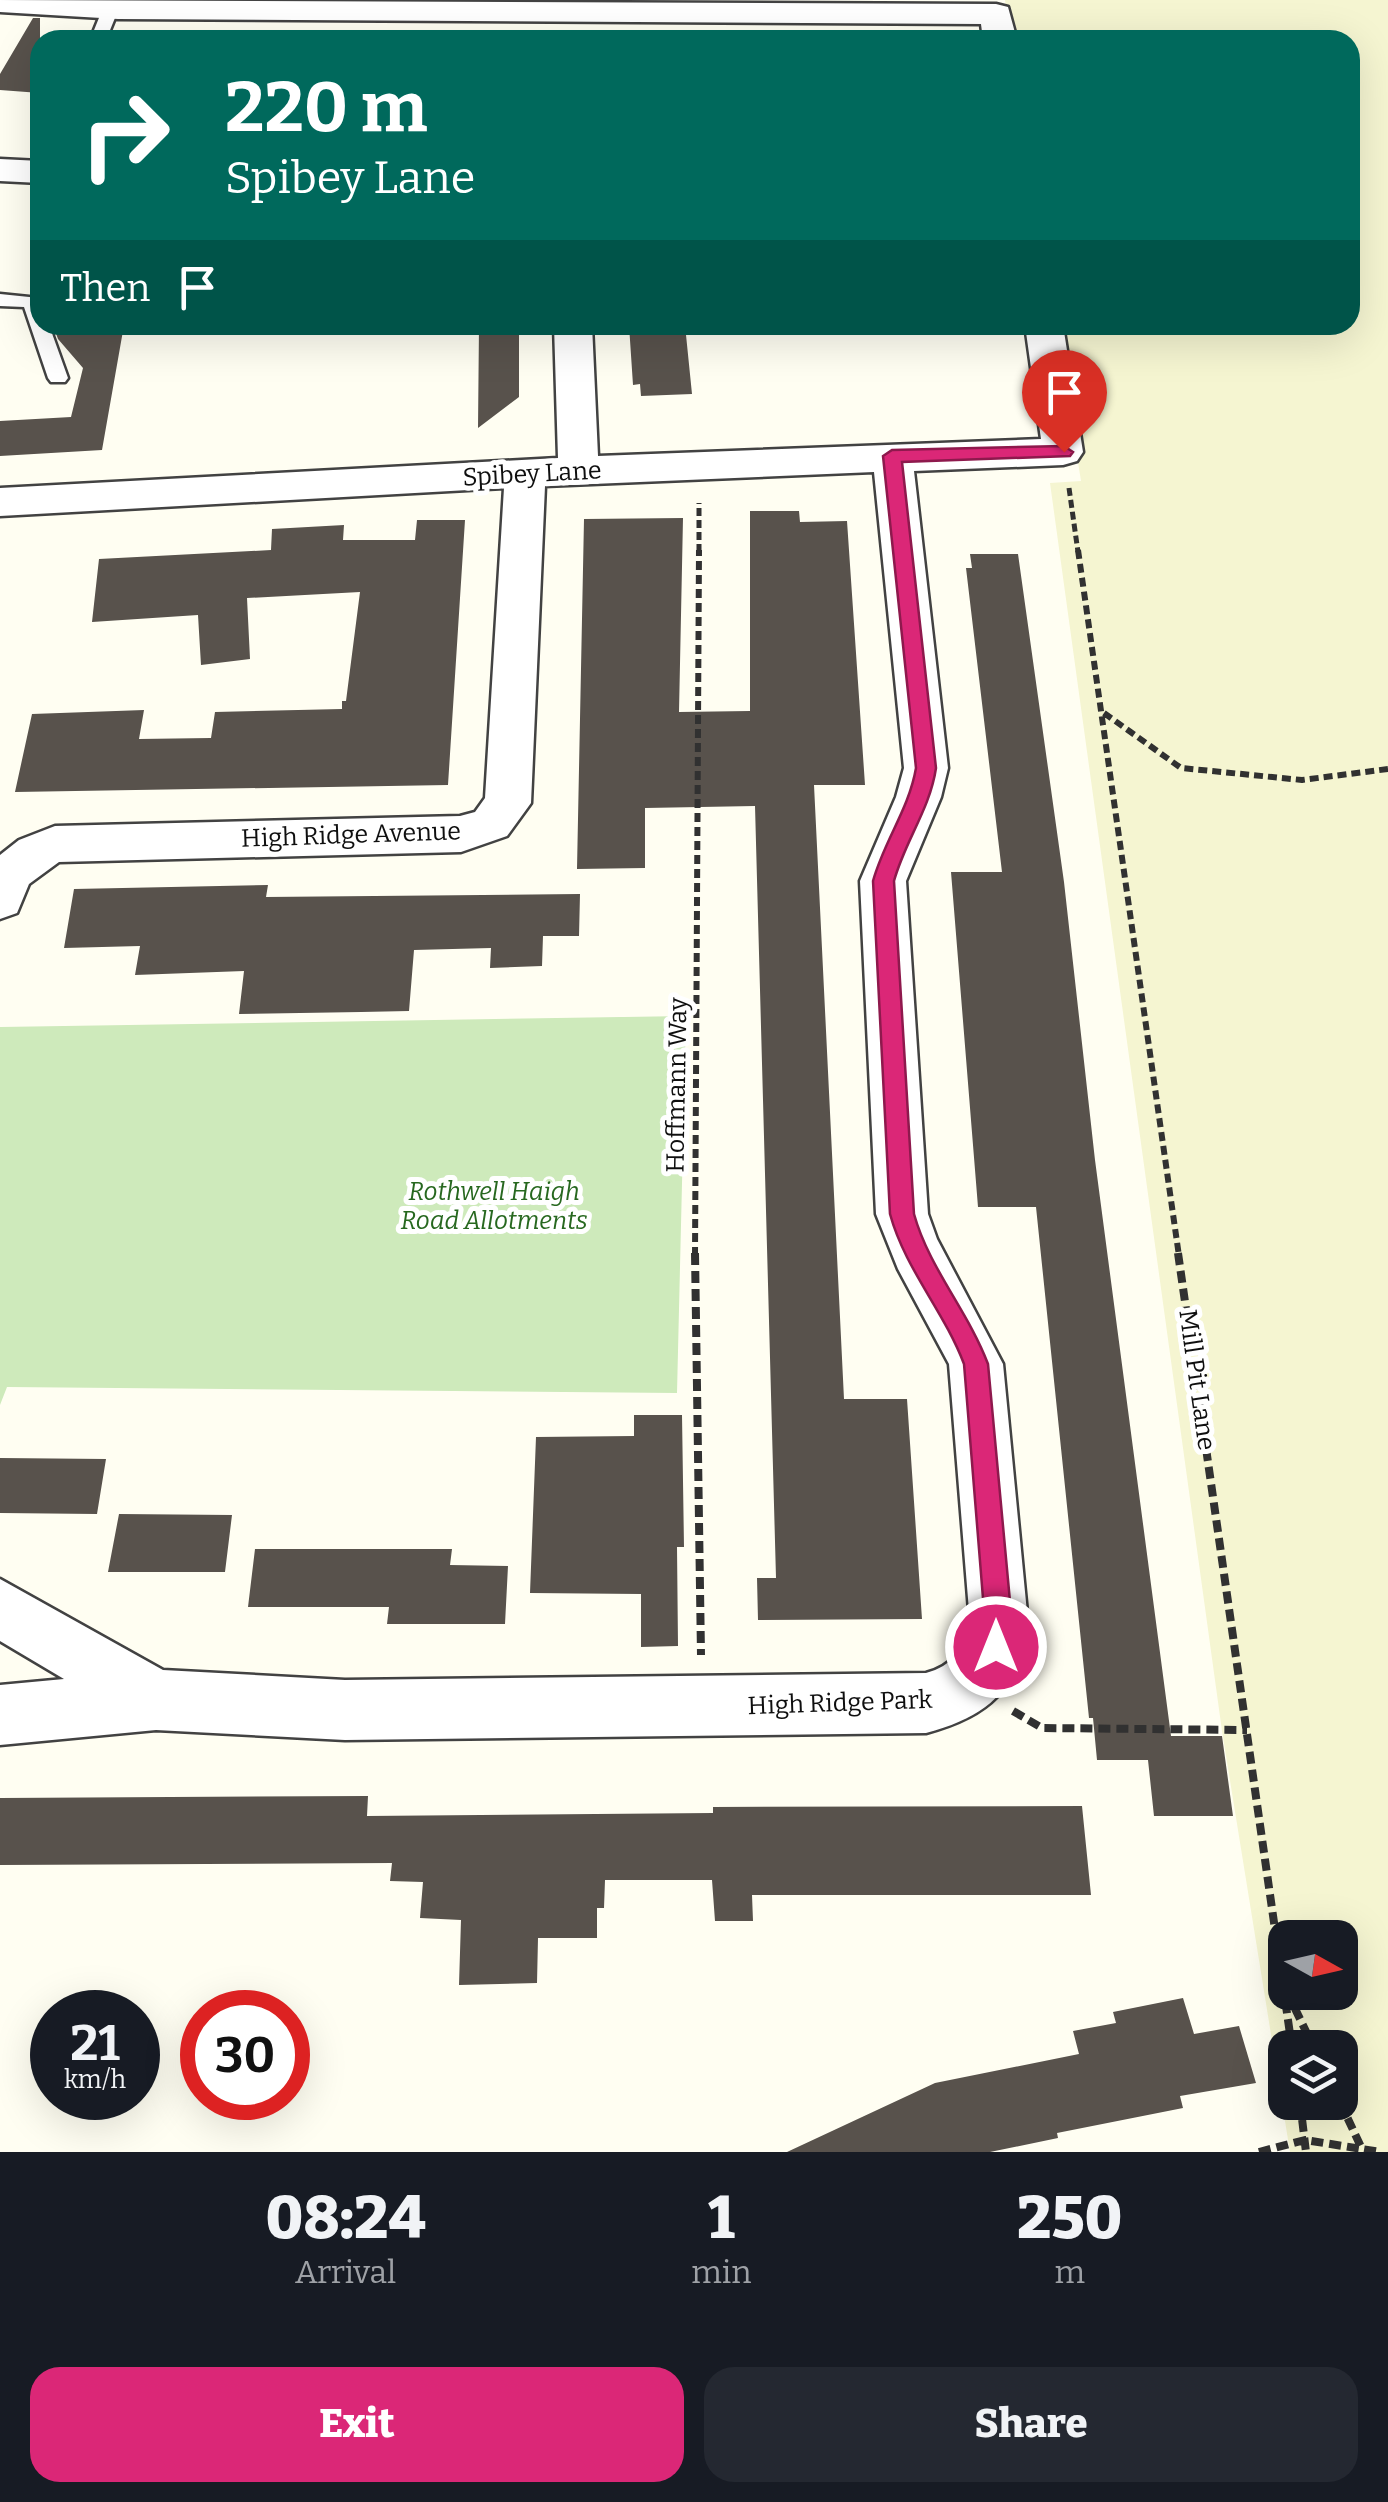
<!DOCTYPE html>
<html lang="en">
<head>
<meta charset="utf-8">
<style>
	body { margin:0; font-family:Bitter,serif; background:#242831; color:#f1f3f6; height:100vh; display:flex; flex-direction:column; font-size:38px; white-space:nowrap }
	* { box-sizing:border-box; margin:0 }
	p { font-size:32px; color:#9ea1a6 }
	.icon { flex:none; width:55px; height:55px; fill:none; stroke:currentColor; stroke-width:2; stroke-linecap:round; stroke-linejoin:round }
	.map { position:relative; height:2152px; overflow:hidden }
	.details { display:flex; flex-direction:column; background:#171b24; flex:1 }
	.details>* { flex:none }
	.top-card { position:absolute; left:30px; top:30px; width:1330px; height:305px; border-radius:30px; box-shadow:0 10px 40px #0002; background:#00695c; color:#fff; overflow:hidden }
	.needle { width:65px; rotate:98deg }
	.buttons { position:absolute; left:1268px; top:1920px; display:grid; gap:20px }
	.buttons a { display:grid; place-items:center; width:90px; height:90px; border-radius:20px; background:#171b24; box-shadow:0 10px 40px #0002; font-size:50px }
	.speed { position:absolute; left:30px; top:1990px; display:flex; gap:20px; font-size:50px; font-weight:700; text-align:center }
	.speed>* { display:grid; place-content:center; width:130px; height:130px; border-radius:50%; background:#171b24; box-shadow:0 10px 40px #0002; line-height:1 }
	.speed small { font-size:25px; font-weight:400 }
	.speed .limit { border:15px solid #d22; background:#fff; color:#111 }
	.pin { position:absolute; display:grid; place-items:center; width:85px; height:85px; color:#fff; margin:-102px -42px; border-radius:50% 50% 50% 0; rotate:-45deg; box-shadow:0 0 10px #0007 }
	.pin .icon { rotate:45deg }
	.me { position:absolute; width:110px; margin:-55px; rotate:0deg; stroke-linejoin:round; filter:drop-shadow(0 0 8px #0008) }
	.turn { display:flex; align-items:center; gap:35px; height:210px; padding:0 30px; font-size:45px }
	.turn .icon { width:130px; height:130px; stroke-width:2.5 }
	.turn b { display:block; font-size:70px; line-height:85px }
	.then { display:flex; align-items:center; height:95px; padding:0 30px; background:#0003; gap:20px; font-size:38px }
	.eta { display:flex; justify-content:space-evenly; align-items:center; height:170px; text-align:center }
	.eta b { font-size:60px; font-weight:800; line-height:70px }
	.primary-button { display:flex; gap:20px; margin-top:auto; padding:20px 30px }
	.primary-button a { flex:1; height:115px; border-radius:30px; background:#db2777; color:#fff; font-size:40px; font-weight:800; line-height:115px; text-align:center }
	.primary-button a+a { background:#242831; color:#f1f3f6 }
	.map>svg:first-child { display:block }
	.farmland { fill:#f5f5d1; fill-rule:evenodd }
	.green { fill:#ceeabb }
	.building { fill:#58524c }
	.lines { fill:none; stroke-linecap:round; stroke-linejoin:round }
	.service-casing { stroke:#424242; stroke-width:5 }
	.minor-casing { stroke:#424242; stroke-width:5 }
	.path-far2 { stroke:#313131; stroke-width:5; stroke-dasharray:8 4; stroke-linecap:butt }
	.path-far1 { stroke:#313131; stroke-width:6; stroke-dasharray:9 5; stroke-linecap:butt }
	.path { stroke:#313131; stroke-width:8; stroke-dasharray:12 6; stroke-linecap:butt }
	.service { fill:#fff; fill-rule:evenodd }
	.minor { fill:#fff; fill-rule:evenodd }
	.route { fill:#db2777; stroke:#8e194d; stroke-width:2.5 }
	.labels { text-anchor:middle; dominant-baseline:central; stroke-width:10; stroke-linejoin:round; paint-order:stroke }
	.street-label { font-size:25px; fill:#0f0f0f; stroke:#fff }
	.park-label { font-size:25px; font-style:italic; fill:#27681f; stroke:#fff }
</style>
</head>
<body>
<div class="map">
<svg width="1388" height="2152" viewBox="0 0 1388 2152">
	<rect width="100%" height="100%" fill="#fffef2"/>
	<path class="farmland" d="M1005 0H1388V2152H1290L1222 1731 1050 483 1081 481 1056 325H1350V40H1011ZM1285 1938H1340V1992H1285ZM1285 2048H1340V2102H1285Z"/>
	<path class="green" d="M686 1016 677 1393 7 1387 0 1405V1027Z"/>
	<path class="building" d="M33 18H40V93L0 90V74Z
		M53 325H124L102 450 0 456V421L71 417 83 368 58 339Z
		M479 325H519V397L478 428Z
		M629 325H685L692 394 641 396 640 384 633 385Z
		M750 511H799L800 522 847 521 865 785H814L844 1399H907L922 1619 758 1620 757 1578H776L755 806 645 808V868L577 869 584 519 683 518 679 712 750 711Z
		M417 520H465L448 785 15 792 32 714 144 710 139 739 211 738 215 712 342 709V701H346L360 592 247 598 250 659 201 665 198 615 92 622 99 559 271 550 272 529 344 525 343 540H415Z
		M970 554H1018L1064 882 1095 1160 1171 1736H1222L1233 1816H1154L1148 1760H1097L1093 1718H1089L1036 1207H978L951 872H1002L966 568H972Z
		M268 885 266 897 580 894 579 936H543L542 966 490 968 491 948 414 950 409 1011 361 1012 239 1014 244 971 135 975 140 946 64 948 74 889Z
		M634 1415H682L684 1547H677L678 1646 641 1647V1594L530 1593 536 1437 634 1436Z
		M0 1458 106 1459 97 1514 0 1513Z
		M119 1514 232 1515 225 1572H108Z
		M255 1549H452L450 1565 508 1566 505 1624H387L389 1607H248Z
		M368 1796 367 1816 713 1813V1807L1082 1806 1091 1895H752L753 1921H715L712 1880H605L604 1908H597V1938H538L537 1983 459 1985 461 1920 420 1918 423 1882 390 1881 392 1863 0 1865V1798Z
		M1183 1998 1194 2034 1239 2026 1256 2083 1180 2096 1183 2108 1057 2133 1058 2138 990 2152H787L935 2083 1079 2054 1073 2031 1116 2023 1113 2012Z"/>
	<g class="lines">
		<g class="service-casing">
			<path id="service" d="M111 3 119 8 106 40H90L103 8Z
				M0 294 39 298 40 325H49L68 378 65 382H51L48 378 24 307 0 306Z"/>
		</g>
		<g class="minor-casing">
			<path id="minor" d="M0 0 996 4 1008 7 1017 40H983L981 24 118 19 0 12Z
				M0 159 40 161V183L0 181Z
				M554 325H592L598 456 1041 439 1025 325H1063L1083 452 1077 461 1063 465 914 471 948 768 941 797 906 881 928 1214 937 1239 1003 1364 1028 1623C1018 1689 990 1716 926 1733L345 1740 156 1730 0 1745V1685L64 1679 0 1641V1579L163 1670 345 1680 926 1673C952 1666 965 1649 970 1623L949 1364 898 1269 876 1214 860 881 896 797 904 768 874 472 545 486 531 803 507 836 461 852 59 862 29 884 17 913 0 919V855L19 840 55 826 460 816 475 812 485 798 504 488 0 516V488L558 458Z"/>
		</g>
		<path class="path-far2" d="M1069 488 1078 552
			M699 552V503"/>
		<path class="path-far1" d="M1078 550 1179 1256
			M1104 713 1181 768 1302 780 1388 769
			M695 1256 699 550"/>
		<path class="path" d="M695 1253 701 1655
			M1178 1253 1292 2048
			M1013 1711 1042 1728 1247 1730
			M1287 1992 1314 2048
			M1300 2102 1306 2152
			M1340 2102 1362 2149 1380 2152
			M1259 2152 1305 2140 1362 2149"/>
		<use href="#service" class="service"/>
		<use href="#minor" class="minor"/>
	</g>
	<path class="route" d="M1064 446 1073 452 1070 456 902 462 936 768C930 809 905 841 894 881L914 1214C929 1268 968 1311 988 1364L1012 1623 1006 1657 996 1661 987 1657 983 1647 985 1623 964 1364C944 1311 905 1269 890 1214L873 881C884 841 909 809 916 768L883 456 892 450Z"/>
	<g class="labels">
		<g class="street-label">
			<text transform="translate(532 474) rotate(-3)">Spibey Lane</text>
			<text transform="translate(351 835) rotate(-2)">High Ridge Avenue</text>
			<text transform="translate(677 1085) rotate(-89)">Hoffmann Way</text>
			<text transform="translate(1197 1380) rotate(82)">Mill Pit Lane</text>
			<text transform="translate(840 1703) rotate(-2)">High Ridge Park</text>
		</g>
		<g class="park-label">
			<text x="494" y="1192">Rothwell Haigh<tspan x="494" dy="29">Road Allotments</tspan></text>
		</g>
	</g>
</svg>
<div class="buttons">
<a><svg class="needle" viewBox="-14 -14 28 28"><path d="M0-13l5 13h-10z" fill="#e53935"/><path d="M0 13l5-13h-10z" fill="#9ea1a6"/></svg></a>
<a><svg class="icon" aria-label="layers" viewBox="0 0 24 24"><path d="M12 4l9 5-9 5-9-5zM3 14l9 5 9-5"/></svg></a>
</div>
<div class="speed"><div>21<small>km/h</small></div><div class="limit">30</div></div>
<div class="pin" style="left:1064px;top:452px;background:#d93025"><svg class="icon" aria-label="arrive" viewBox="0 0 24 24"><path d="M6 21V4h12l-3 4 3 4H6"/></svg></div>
<svg class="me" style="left:996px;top:1647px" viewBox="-20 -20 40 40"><circle r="17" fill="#db2777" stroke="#fff" stroke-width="3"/><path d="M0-11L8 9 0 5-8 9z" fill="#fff"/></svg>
<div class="top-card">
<div class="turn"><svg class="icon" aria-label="right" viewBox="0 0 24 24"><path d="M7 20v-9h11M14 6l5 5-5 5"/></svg><div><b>220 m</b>Spibey Lane</div></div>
<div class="then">Then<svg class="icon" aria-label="arrive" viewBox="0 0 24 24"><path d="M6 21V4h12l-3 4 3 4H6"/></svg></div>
</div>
</div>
<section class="details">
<div class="eta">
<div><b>08:24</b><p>Arrival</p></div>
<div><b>1</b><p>min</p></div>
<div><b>250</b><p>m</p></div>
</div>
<div class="primary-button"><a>Exit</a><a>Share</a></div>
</section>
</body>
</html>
